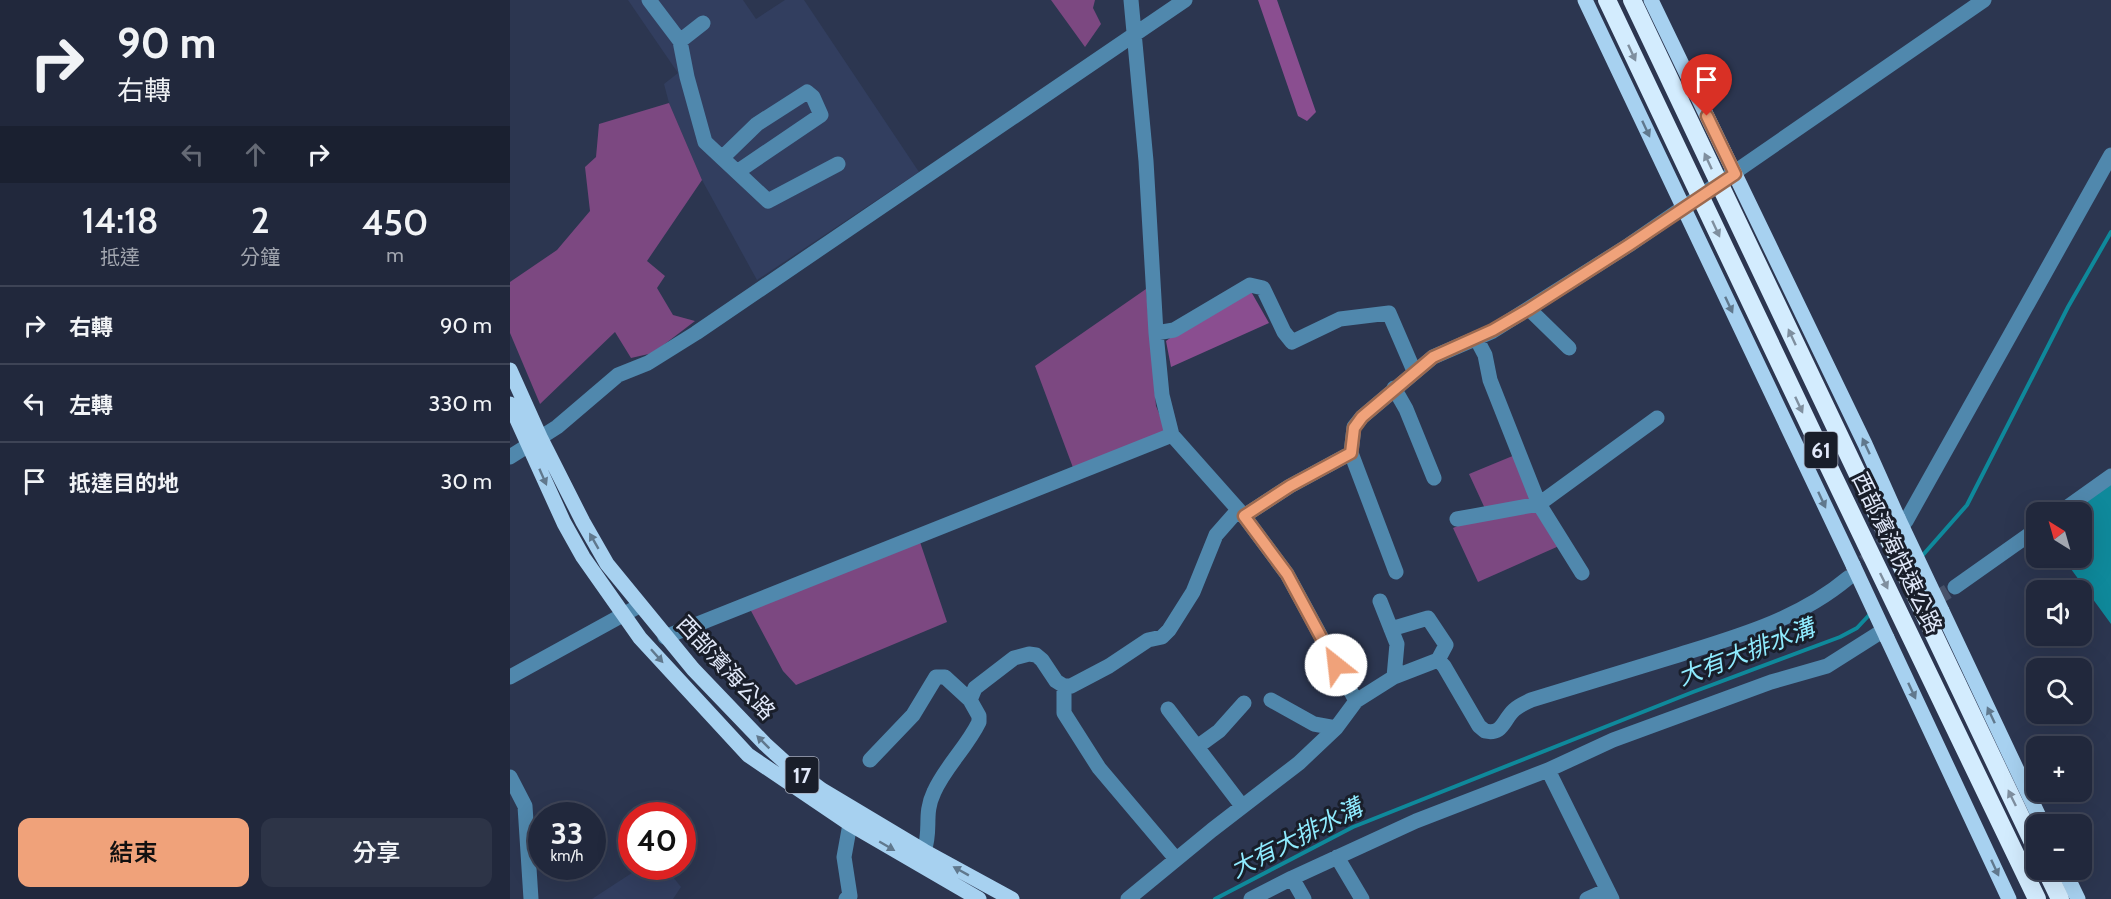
<!DOCTYPE html>
<html lang="zh-TW">
<head>
<meta charset="utf-8">
<style>
	body { margin:0; font-family:Cabin,"Noto Sans TC",sans-serif; background:#2d3447; color:#f1f3f6; height:100vh; display:flex; flex-direction:column; font-size:22px; white-space:nowrap }
	* { box-sizing:border-box; margin:0 }
	p { font-size:20px; color:#a2a6af }
	.icon { flex:none; width:33px; height:33px; fill:none; stroke:currentColor; stroke-width:2; stroke-linecap:round; stroke-linejoin:round }
	.map { position:relative; flex:1; overflow:hidden }
	.sheet { display:flex; flex-direction:column; background:#21283c; width:510px }
	.sheet>* { flex:none }
	.banner { background:#21283c; color:#f1f3f6; overflow:hidden }
	.needle { width:39px; rotate:323deg }
	.controls { position:absolute; left:1516px; top:502px; display:grid; gap:12px }
	.controls a { display:grid; place-items:center; width:66px; height:66px; border-radius:12px; background:#21283c; box-shadow:0 6px 24px #0002,0 0 0 2px #3e4456; font-size:30px }
	.speed { position:absolute; left:18px; top:802px; display:flex; gap:12px; font-size:30px; font-weight:700; text-align:center }
	.speed>* { display:grid; place-content:center; width:78px; height:78px; border-radius:50%; background:#21283c; box-shadow:0 6px 24px #0002,0 0 0 2px #3e4456; line-height:1 }
	.speed small { font-size:15px; font-weight:400 }
	.speed .limit { border:9px solid #d22; background:#fff; color:#111 }
	.pin { position:absolute; display:grid; place-items:center; width:51px; height:51px; color:#fff; margin:-62px -26px; border-radius:50% 50% 50% 0; rotate:-45deg; box-shadow:0 0 6px #0007 }
	.pin .icon { rotate:45deg }
	.me { position:absolute; width:66px; margin:-33px; rotate:331deg; stroke-linejoin:round; filter:drop-shadow(0 0 4px #0008) }
	.turn { display:flex; align-items:center; gap:21px; height:126px; padding:0 18px; font-size:27px }
	.turn .icon { width:78px; height:78px; stroke-width:2.5 }
	.turn b { display:block; font-size:42px; line-height:51px }
	.lanes { display:flex; align-items:center; height:57px; padding:0 18px; background:#0003; justify-content:center; gap:30px; direction:ltr }
	.lanes .off { opacity:.35 }
	.eta { display:flex; justify-content:space-evenly; align-items:center; height:102px; text-align:center }
	.eta b { font-size:36px; font-weight:600; line-height:42px }
	.button { display:flex; gap:12px; margin-top:auto; padding:12px 18px }
	.button a { flex:1; height:69px; border-radius:12px; background:#f0a27a; color:#111; font-size:24px; font-weight:600; line-height:69px; text-align:center }
	.button a+a { background:#2d3447; color:#f1f3f6 }
	ul { padding:0; list-style:none }
	li { display:flex; align-items:center; gap:18px; height:78px; padding:0 18px; border-top:2px solid #3e4456 }
	li div { flex:1 }
	li b { display:block; font-size:22px }
	li em { font-style:normal }
	main { display:flex; flex:1; min-height:0 }
	.map>svg:first-child { display:block }
	.built { fill:#323e5f }
	.green { fill:#7c4881 }
	.forest { fill:#8a4e90 }
	.water { fill:#0f899b }
	.lines { fill:none; stroke-linecap:round; stroke-linejoin:round }
	.stream { stroke:#0f899b; stroke-width:4 }
	.minor-tunnel { stroke:#475169; stroke-width:15; stroke-dasharray:15 8; stroke-linecap:butt }
	.minor { stroke:#5088ad; stroke-width:15 }
	.major { stroke:#a7d1f0; stroke-width:15 }
	.highway { stroke:#d3ecfe; stroke-width:18 }
	.major-bridge { stroke:#a7d1f0; stroke-width:15 }
	.highway-bridge { stroke:#d3ecfe; stroke-width:18 }
	.oneway { fill:#7f8f9f }
	.oneway2 { fill:#60788d }
	.route-casing { stroke:#9c694f; stroke-width:15 }
	.route { stroke:#f0a27a; stroke-width:10 }
	.labels { text-anchor:middle; dominant-baseline:central; stroke-width:6; stroke-linejoin:round; paint-order:stroke }
	.shield { fill:#191e2a; stroke:#a5abbb; stroke-width:1.5 }
	.shield-label { font-size:21px; font-weight:bold; fill:#e1e8f9 }
	.street-label { font-size:22px; fill:#e1e8f9; stroke:#191e2a }
	.water-label { font-size:24px; font-style:italic; fill:#8febfe; stroke:#191e2a }
</style>
</head>
<body>
<main>
<section class="sheet">
<div class="banner">
<div class="turn"><svg class="icon" aria-label="right" viewBox="0 0 24 24"><path d="M7 20v-9h11M14 6l5 5-5 5"/></svg><div><b>90 m</b>右轉</div></div>
<div class="lanes"><svg class="icon off" aria-label="left" viewBox="0 0 24 24"><path d="M17 20v-9H6M10 6l-5 5 5 5"/></svg><svg class="icon off" aria-label="ahead" viewBox="0 0 24 24"><path d="M12 20V5M6 11l6-6 6 6"/></svg><svg class="icon" aria-label="right" viewBox="0 0 24 24"><path d="M7 20v-9h11M14 6l5 5-5 5"/></svg></div>
</div>
<div class="eta">
<div><b>14:18</b><p>抵達</p></div>
<div><b>2</b><p>分鐘</p></div>
<div><b>450</b><p>m</p></div>
</div>
<ul>
<li><svg class="icon" aria-label="right" viewBox="0 0 24 24"><path d="M7 20v-9h11M14 6l5 5-5 5"/></svg><div><b>右轉</b></div><em>90 m</em></li>
<li><svg class="icon" aria-label="left" viewBox="0 0 24 24"><path d="M17 20v-9H6M10 6l-5 5 5 5"/></svg><div><b>左轉</b></div><em>330 m</em></li>
<li><svg class="icon" aria-label="arrive" viewBox="0 0 24 24"><path d="M6 21V4h12l-3 4 3 4H6"/></svg><div><b>抵達目的地</b></div><em>30 m</em></li>
</ul>
<div class="button"><a>結束</a><a>分享</a></div>
</section>
<div class="map">
<svg width="1601" height="899" viewBox="0 0 1601 899">
	<rect width="100%" height="100%" fill="#2c3650"/>
	<path class="built" d="M118 0H233L246 19 275 0H294L409 172 247 280 192 180 159 103 154 84 168 73Z
		M131 867H155L171 887 163 899H82Z"/>
	<path class="green" d="M541 0H585L583 8 591 24 575 47Z
		M159 103 192 180 137 261 155 276 147 288 163 315 185 321 143 353 121 358 105 332 30 404 0 333V282L47 250 80 211 75 167 86 157 89 124Z
		M636 289 646 406 657 432 565 473 525 366Z
		M1005 455 1058 542 968 582 943 528 977 513 959 474Z
		M410 542 437 622 286 685 273 671 240 609Z"/>
	<path class="forest" d="M748 0H767L806 112 797 121 788 116Z
		M739 288 759 323 661 367 656 341 721 294Z"/>
	<path class="water" d="M1601 482V624L1553 558H1572V513H1559Z"/>
	<g class="lines">
		<path class="stream" d="M1412 556 1457 505 1558 307 1601 232
			M705 899 843 827 1183 692 1330 637 1347 628 1361 613"/>
		<path class="minor-tunnel" d="M1338 578 1396 521
			M1366 635 1445 587"/>
		<path class="minor" d="M139 0 170 41 193 23
			M170 41 177 77 195 142 258 201 328 164
			M212 158 247 124 297 92 303 97 311 115 227 172
			M1019 309 1059 348
			M646 333 664 330 740 285 753 288 774 332 782 342 830 319 879 313 904 371
			M966 338 975 355 980 380 1029 504 1072 573
			M884 388 896 409 924 478
			M841 453 886 572
			M0 457 47 427 108 375 138 363 186 333 675 0
			M1549 513 1601 476
			M734 516 780 486 841 453 844 427 852 417 923 357 983 331 1119 245 1474 0
			M947 519 1029 504 1147 418
			M1396 521 1601 155
			M1445 587 1527 529
			M870 601 887 644 884 677
			M881 629 918 618 936 645 928 660
			M155 637 662 435
			M0 677 129 606
			M554 686V713L589 768 666 859
			M761 700 804 724 826 728
			M846 701 884 677 928 660 934 666 969 726 975 731C993 735 993 720 1004 710 1008 706 1015 703 1021 700 1069 685 1117 671 1165 656 1226 637 1288 620 1338 578
			M658 709 732 806
			M687 747 709 731 734 703
			M360 760 403 715 426 677H435L460 700
			M1038 770 1102 899
			M0 777 15 806 21 899
			M414 851C422 829 413 815 424 792 435 767 457 747 469 722V716L460 700 465 688 504 658 519 654 526 655 532 660 546 681 554 686H561L599 666 638 640 652 637 659 630 683 592 706 535 728 510
			M827 857 852 899
			M782 878 794 899
			M336 899 340 896 334 857 340 824
			M618 899 702 830 789 763 826 728 846 701 777 574 734 516 662 435 652 395 646 333 636 161 621 0
			M741 899 782 878 906 821 1038 770 1103 740 1261 682 1317 666 1366 635
			M1077 899 1097 890"/>
		<path class="major" d="M1075 0 1343 565
			M1141 0 1355 444 1388 518
			M0 370 31 439 73 522 97 564 183 669 255 744 277 764 312 790 414 851 502 899
			M0 404 54 523 73 557 130 638 238 755 340 824 469 899
			M1432 611 1533 825
			M1377 638 1499 899
			M1554 870 1568 899"/>
		<path class="highway" d="M1536 870 1550 899"/>
		<path class="major-bridge" d="M1388 518 1432 611
			M1343 565 1377 638"/>
		<path class="highway-bridge" d="M1097 0 1317 463 1527 899
			M1122 0 1527 851"/>
	</g>
	<defs><path id="oneway-solid" d="M-6-.8H1V-3.2L6.5 0L1 3.2V.8H-6Z" transform="scale(1.5)"/></defs>
	<g class="oneway">
		<use href="#oneway-solid" transform="translate(1122 53) rotate(65)"/>
		<use href="#oneway-solid" transform="translate(1198 161) rotate(-115)"/>
		<use href="#oneway-solid" transform="translate(1206 229) rotate(65)"/>
		<use href="#oneway-solid" transform="translate(1282 337) rotate(-115)"/>
		<use href="#oneway-solid" transform="translate(1289 405) rotate(65)"/>
		<use href="#oneway-solid" transform="translate(1374 581) rotate(64)"/>
		<use href="#oneway-solid" transform="translate(1502 798) rotate(-116)"/>
	</g>
	<g class="oneway2">
		<use href="#oneway-solid" transform="translate(1136 129) rotate(65)"/>
		<use href="#oneway-solid" transform="translate(1219 305) rotate(65)"/>
		<use href="#oneway-solid" transform="translate(1356 446) rotate(-115)"/>
		<use href="#oneway-solid" transform="translate(33 477) rotate(66)"/>
		<use href="#oneway-solid" transform="translate(1312 500) rotate(65)"/>
		<use href="#oneway-solid" transform="translate(84 541) rotate(-120)"/>
		<use href="#oneway-solid" transform="translate(147 656) rotate(48)"/>
		<use href="#oneway-solid" transform="translate(1402 691) rotate(65)"/>
		<use href="#oneway-solid" transform="translate(1481 715) rotate(-115)"/>
		<use href="#oneway-solid" transform="translate(253 742) rotate(-135)"/>
		<use href="#oneway-solid" transform="translate(377 846) rotate(30)"/>
		<use href="#oneway-solid" transform="translate(1485 868) rotate(65)"/>
		<use href="#oneway-solid" transform="translate(451 871) rotate(-151)"/>
	</g>
	<g class="lines">
		<g class="route-casing">
			<path id="route" d="M826 665 777 574 734 516 780 486 841 453 844 428 852 417 923 357 983 330 1019 309 1119 245 1225 174 1197 116"/>
		</g>
		<use href="#route" class="route"/>
	</g>
	<g class="labels">
		<g class="shield">
			<rect x="1294.5" y="432" width="33" height="36" rx="4.5"/>
			<rect x="275.5" y="757" width="33" height="36" rx="4.5"/>
		</g>
		<g class="shield-label">
			<text x="1311" y="450">61</text>
			<text x="292" y="775">17</text>
		</g>
		<g class="street-label">
			<text transform="translate(1387 553) rotate(64)">西部濱海快速公路</text>
			<text transform="translate(216 668) rotate(47)">西部濱海公路</text>
		</g>
		<g class="water-label">
			<text transform="translate(1236 652) rotate(-21)">大有大排水溝</text>
			<text transform="translate(786 838) rotate(-27)">大有大排水溝</text>
		</g>
	</g>
</svg>
<div class="controls">
<a><svg class="needle" viewBox="-14 -14 28 28"><path d="M0-13l5 13h-10z" fill="#e53935"/><path d="M0 13l5-13h-10z" fill="#a2a6af"/></svg></a>
<a><svg class="icon" aria-label="sound" viewBox="0 0 24 24"><path d="M4 9h4l5-4v14l-5-4H4zM17 9q2 3 0 6"/></svg></a>
<a><svg class="icon" aria-label="search" viewBox="0 0 24 24"><circle cx="10" cy="10" r="6"/><path d="M15 15l6 6"/></svg></a>
<a>+</a>
<a>−</a>
</div>
<div class="speed"><div>33<small>km/h</small></div><div class="limit">40</div></div>
<div class="pin" style="left:1197px;top:116px;background:#d93025"><svg class="icon" aria-label="arrive" viewBox="0 0 24 24"><path d="M6 21V4h12l-3 4 3 4H6"/></svg></div>
<svg class="me" style="left:826px;top:665px" viewBox="-20 -20 40 40"><circle r="19" fill="#fff"/><path d="M0-13L10 11 0 6-10 11z" fill="#f0a27a"/></svg>
</div>
</main>
</body>
</html>
